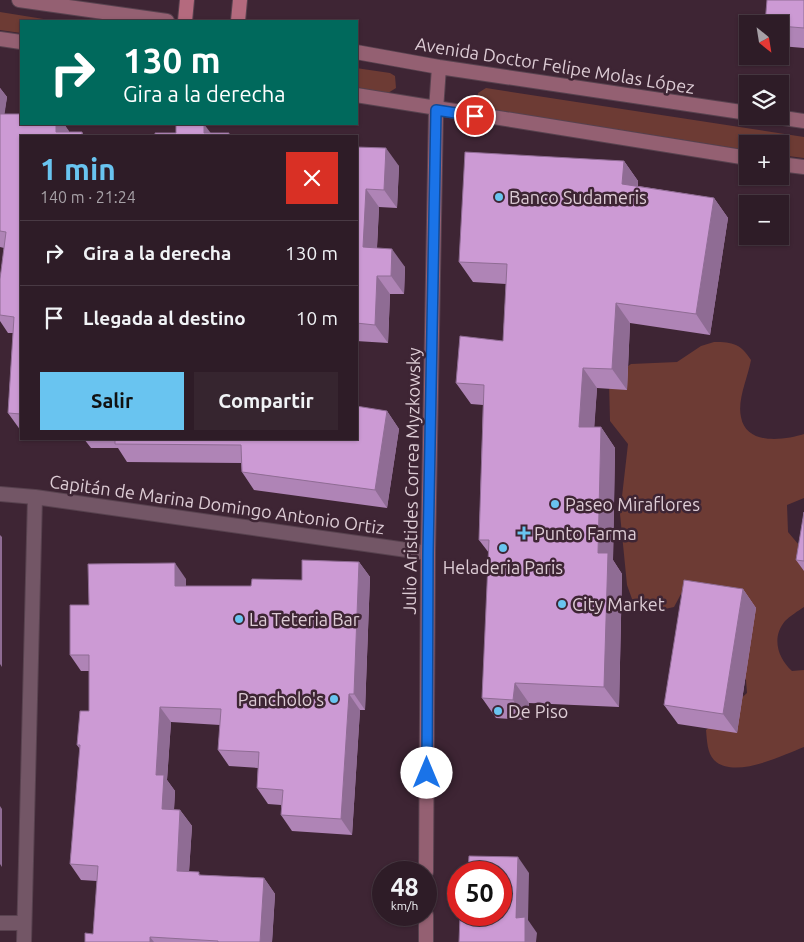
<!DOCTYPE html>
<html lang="es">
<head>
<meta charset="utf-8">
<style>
	body { margin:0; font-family:Ubuntu,sans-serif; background:#36252f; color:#f1f3f6; height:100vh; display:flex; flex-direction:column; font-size:19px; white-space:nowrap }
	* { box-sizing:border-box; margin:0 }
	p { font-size:16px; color:#a7a1a7 }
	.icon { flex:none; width:28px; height:28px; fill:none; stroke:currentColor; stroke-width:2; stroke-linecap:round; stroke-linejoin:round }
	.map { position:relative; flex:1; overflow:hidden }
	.sheet { position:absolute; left:20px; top:135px; width:338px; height:305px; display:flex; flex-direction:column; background:#2e1c27; border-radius:0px; box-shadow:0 1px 4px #0004,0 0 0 1px #493a44 }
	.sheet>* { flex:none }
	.guide { position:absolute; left:20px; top:20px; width:338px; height:105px; border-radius:0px; box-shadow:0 1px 4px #0004,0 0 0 1px #493a44; background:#00695c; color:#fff; overflow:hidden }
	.needle { width:32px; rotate:150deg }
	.buttons { position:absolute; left:739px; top:15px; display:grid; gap:10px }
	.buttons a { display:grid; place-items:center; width:50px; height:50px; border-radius:0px; background:#2e1c27; box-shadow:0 1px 4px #0004,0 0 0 1px #493a44; font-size:25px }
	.speed { position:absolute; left:372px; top:861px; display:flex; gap:10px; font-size:25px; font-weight:700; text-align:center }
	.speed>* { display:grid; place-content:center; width:65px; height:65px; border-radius:50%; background:#2e1c27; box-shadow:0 1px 4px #0004,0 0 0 1px #493a44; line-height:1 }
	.speed small { font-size:12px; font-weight:400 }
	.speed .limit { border:8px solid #d22; background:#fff; color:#111 }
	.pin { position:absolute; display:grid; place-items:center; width:42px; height:42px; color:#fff; margin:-21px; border:2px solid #fff; border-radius:50%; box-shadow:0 1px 5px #0007 }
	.me { position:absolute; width:55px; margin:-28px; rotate:0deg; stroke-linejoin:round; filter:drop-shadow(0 0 4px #0008) }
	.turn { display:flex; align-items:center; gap:18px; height:105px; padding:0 20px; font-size:22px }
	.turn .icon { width:65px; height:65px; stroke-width:2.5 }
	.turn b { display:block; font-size:35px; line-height:42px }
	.round { display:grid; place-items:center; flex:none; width:52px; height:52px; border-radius:0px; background:#36252f }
	.head { display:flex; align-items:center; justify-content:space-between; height:85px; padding:0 20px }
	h1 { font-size:30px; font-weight:700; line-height:38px; color:#69c4f0 }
	.cta { display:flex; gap:10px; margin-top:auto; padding:10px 20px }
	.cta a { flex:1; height:58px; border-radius:0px; background:#69c4f0; color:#111; font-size:20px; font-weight:700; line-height:58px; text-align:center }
	.cta a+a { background:#36252f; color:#f1f3f6 }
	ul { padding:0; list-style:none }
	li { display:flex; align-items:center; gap:15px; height:65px; padding:0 20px; border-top:1px solid #493a44 }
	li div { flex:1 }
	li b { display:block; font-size:19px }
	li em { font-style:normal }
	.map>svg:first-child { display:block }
	.green { fill:#6d3b34 }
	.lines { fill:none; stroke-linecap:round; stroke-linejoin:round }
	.minor-casing { stroke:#58424f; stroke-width:16 }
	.secondary-casing { stroke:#58424f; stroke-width:16 }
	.primary-casing { stroke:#58424f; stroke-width:16 }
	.minor { stroke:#735666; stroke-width:14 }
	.secondary { stroke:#946072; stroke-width:14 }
	.primary { stroke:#b46a7e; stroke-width:14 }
	.wall { fill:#af84b6 }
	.shaded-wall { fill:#8f6c94 }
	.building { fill:#cc9ad4; stroke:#8f6c94 }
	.route-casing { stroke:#114b97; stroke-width:12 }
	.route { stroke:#1a73e8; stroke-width:9 }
	.poi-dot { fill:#69c4f0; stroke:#3e2534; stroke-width:2 }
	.labels { text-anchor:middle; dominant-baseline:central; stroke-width:5; stroke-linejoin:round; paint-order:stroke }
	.street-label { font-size:18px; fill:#ddccd5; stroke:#3e2534 }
	.poi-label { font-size:18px; fill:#ddccd5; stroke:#3e2534; text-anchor:start }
</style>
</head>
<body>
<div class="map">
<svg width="804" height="942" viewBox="0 0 804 942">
	<rect width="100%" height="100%" fill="#3e2534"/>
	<path class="green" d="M0 12 56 21H21V33L0 30Z
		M356 68 390 73 395 76 396 88 388 93 356 87Z
		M486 88 804 137V158L780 155V144H748L747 150 483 108 477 100 478 93Z
		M714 342C733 342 741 344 751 360 748 377 737 400 741 417 746 446 785 440 804 434V498L787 505 788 532 804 551V607C798 611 790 616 785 621 771 638 778 658 792 671L804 670V747C783 755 734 780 714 760 707 753 707 740 706 730L747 693 746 680 730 656 693 586 681 594 674 607 660 610 645 607 632 599 627 585 620 514 628 444 610 421 609 380 631 364 677 362 701 346Z"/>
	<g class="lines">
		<g class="minor-casing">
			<path id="minor" d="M0 494 35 497 428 553
				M0 923H24
				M24 942 35 497"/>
		</g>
		<g class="secondary-casing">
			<path id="secondary" d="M19 0 167 21
				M0 39 21 42
				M356 52 439 67 748 113
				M356 95 748 158
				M770 116 804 121
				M780 164 804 167
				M426 872 428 553 436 110 439 67
				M426 942V915"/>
		</g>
		<g class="primary-casing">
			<path id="primary" d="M185 21 187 0
				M238 21 240 0"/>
		</g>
		<use href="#minor" class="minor"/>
		<use href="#secondary" class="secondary"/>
		<use href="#primary" class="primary"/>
	</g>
	<path class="wall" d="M804 0V48L780 46V24Z
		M0 88 7 97 4 114 21 124H64L69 132H82L84 136H21V431L8 413 13 333H8L0 321V279L4 248 0 247Z
		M356 147 399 166 397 208 379 207 377 248 405 267 404 294H390L388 343 356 341Z
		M624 161 638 181V186L714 198 728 218 710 335 630 323 627 390 597 388 594 427H601L615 448 613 560 622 574 619 707 529 703 527 720 496 718 482 698 489 553 479 540 483 405 471 404 456 383 503 341 506 284 473 282 459 262Z
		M387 411 399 429 387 508 254 490 242 472 241 463 127 462 118 448H91L84 439H356Z
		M804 512V571L796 560Z
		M359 562 370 577 365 710H360L352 835 292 831 281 815V805L268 804 257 788 258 768 229 766 218 750 220 725 171 722 167 780 175 791 174 810H180L192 826 189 871 201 875 264 878 275 894 272 942H85L93 934 97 881 81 880 70 864 80 749 77 745 89 711V671H81L70 655 89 605 186 579V586H251L302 580Z
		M743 589 756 608 737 733 678 724 664 705Z"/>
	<path class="shaded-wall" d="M0 88 7 97 2 132 0 129Z
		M56 124H64L69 131V136L56 132Z
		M204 124 213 136 204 133Z
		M386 148 399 166 397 208 384 190Z
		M624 161 638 181 637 204 622 184Z
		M366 189 379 207 376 265 363 247Z
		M714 198 728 218 710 335 696 314Z
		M392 249 405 267 404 294 391 276Z
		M377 276 390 294 388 343 375 325Z
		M616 303 630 323 627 390 612 369Z
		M583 368 597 388 593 447 579 427Z
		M387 411 399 429 387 508 375 490Z
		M601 427 615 448 613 560 622 574 619 707 604 687 598 553Z
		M0 535 2 537V667L0 664Z
		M359 562 370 577 365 710 354 694Z
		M175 563 186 579V602L175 586Z
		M743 589 756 608 737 733 723 714Z
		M515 683 529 703 527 720 513 700Z
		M349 694 360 710 352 835 341 819Z
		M160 707 171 722 167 780 175 791 173 825 162 809 156 775Z
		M0 806 2 809V867L0 864Z
		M180 810 192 826 188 887 177 871Z
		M518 857 529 873 528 920 537 933 536 942H525L516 918Z
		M264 878 275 894 272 942H260Z
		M150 937 154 942H150Z"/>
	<path class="building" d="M767 0H804V28L780 26V24H765Z
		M0 114H21V124H56V132H82V136H21V414L8 413 14 317 0 315V279L6 232 0 231Z
		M176 124H204V133H229V136H155V133H176Z
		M356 147 386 148 384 190 366 189 363 247 392 249 391 276H377L375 325 356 323Z
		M465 152 624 161 622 184 714 198 696 314 616 303 612 369 583 368 579 427H601L598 553H608L604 687 515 683 513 700 482 698 489 540H479L484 385 456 383 460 336 503 341 507 264 459 262Z
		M356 406 387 411 375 490 242 472 241 445 115 444V439H356Z
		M804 512V561L796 560Z
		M302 560 359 562 354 694H349L341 819 281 815 283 790 257 788 259 752 218 750 221 709 160 707 156 775H164L162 809 180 810 177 871 199 872V875L264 878 260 942H218V941L150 937V942H85V933L93 934 98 866 70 864 80 745H77L80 711H89V655H70V605H89L88 564 175 563V586H251L252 579 302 580Z
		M684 580 743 589 723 714 664 705Z
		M469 856 518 857 516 918 525 917V942H459L460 916 467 917V915H501V872H468Z"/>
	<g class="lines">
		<g class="route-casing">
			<path id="route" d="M427 773 428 554 436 110 475 116"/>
		</g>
		<use href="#route" class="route"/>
	</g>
	<g class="poi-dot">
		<circle cx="499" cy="197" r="5"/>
		<circle cx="555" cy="504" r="5"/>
		<path d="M521.5 525.5h5v5h5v5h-5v5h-5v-5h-5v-5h5z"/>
		<circle cx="503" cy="548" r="5"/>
		<circle cx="562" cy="604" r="5"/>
		<circle cx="239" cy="619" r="5"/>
		<circle cx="334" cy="699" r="5"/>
		<circle cx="498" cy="711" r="5"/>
	</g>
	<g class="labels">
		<g class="street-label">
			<text transform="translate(555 65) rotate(9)">Avenida Doctor Felipe Molas López</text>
			<text transform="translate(411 481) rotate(-89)">Julio Aristides Correa Myzkowsky</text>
			<text transform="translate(217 504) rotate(8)">Capitán de Marina Domingo Antonio Ortiz</text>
		</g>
		<g class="poi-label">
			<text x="509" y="197">Banco Sudameris</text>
			<text x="565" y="504">Paseo Miraflores</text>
			<text x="534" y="533">Punto Farma</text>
			<text x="503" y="567" text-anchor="middle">Heladeria Paris</text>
			<text x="572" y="604">City Market</text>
			<text x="249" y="619">La Teteria Bar</text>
			<text x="324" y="699" text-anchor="end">Pancholo's</text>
			<text x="508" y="711">De Piso</text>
		</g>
	</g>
</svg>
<div class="buttons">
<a><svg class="needle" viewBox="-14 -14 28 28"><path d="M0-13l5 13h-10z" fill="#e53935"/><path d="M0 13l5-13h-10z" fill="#a7a1a7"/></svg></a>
<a><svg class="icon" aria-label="layers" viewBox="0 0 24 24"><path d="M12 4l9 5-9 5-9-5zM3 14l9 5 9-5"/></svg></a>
<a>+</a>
<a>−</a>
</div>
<div class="speed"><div>48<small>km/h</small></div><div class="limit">50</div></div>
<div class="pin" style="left:475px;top:116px;background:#d93025"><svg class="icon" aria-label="arrive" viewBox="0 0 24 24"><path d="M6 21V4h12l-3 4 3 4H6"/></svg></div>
<svg class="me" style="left:427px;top:773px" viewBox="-20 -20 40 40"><circle r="19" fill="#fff"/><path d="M0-13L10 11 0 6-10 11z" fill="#1a73e8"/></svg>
<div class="guide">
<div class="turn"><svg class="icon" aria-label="right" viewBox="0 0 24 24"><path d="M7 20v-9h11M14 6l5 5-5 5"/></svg><div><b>130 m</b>Gira a la derecha</div></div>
</div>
<section class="sheet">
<div class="head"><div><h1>1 min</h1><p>140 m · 21:24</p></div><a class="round" style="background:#d93025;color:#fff"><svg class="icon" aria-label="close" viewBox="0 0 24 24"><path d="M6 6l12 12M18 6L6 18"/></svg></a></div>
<ul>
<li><svg class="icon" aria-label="right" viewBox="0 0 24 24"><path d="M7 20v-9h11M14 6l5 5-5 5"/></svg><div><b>Gira a la derecha</b></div><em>130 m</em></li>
<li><svg class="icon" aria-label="arrive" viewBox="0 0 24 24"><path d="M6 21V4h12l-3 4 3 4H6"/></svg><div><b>Llegada al destino</b></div><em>10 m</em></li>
</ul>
<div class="cta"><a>Salir</a><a>Compartir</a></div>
</section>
</div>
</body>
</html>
